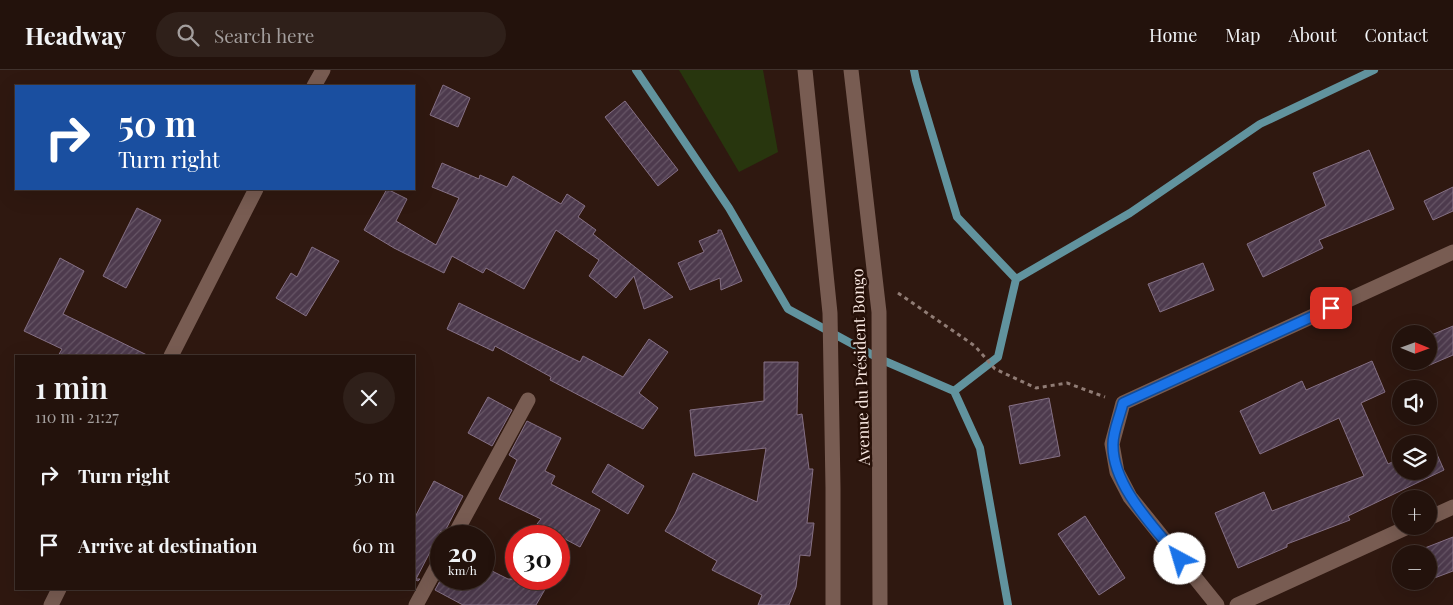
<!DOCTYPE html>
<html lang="en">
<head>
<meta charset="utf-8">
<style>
	body { margin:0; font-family:"Playfair Display",serif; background:#2f201a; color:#f1f3f6; height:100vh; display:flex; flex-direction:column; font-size:19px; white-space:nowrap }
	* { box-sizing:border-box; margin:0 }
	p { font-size:16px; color:#a39e9d }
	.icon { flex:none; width:28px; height:28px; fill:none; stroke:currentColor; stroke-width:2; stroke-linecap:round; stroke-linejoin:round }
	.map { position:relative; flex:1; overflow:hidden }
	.side { position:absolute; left:15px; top:285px; width:400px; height:235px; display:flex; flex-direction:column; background:#23120c; border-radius:0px; box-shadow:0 5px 20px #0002,0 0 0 1px #40322d }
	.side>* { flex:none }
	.guide { position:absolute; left:15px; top:15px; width:400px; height:105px; border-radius:0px; box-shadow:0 5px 20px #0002,0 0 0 1px #40322d; background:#1a4fa0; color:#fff; overflow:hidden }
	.needle { width:32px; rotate:91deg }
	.tools { position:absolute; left:1392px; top:255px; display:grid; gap:10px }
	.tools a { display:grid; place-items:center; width:45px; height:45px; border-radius:50%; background:#23120c; box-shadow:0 5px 20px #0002,0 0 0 1px #40322d; font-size:25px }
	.speed { position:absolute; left:430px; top:455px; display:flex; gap:10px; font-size:25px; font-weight:700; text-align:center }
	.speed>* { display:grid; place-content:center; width:65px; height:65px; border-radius:50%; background:#23120c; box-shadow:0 5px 20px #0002,0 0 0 1px #40322d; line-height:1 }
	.speed small { font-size:12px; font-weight:400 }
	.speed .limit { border:8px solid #d22; background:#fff; color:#111 }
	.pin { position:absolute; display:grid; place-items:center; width:42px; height:42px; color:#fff; margin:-21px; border-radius:10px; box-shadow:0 2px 8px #0006 }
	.me { position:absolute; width:55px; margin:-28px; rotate:321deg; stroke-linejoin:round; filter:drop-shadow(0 0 4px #0008) }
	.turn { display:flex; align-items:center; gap:18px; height:105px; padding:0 20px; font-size:22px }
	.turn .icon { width:65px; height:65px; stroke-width:2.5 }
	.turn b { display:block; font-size:35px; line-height:42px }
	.round { display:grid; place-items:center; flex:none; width:52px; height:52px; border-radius:26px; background:#2f201a }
	.head { display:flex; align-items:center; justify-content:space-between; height:85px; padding:0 20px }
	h1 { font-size:30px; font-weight:600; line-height:38px }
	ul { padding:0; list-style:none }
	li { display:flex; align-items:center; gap:15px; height:70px; padding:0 20px }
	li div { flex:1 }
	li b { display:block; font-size:19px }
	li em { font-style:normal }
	header { display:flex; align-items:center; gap:30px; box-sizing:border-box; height:70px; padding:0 25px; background:#23120c; border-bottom:1px solid #40322d }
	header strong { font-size:24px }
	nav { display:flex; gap:28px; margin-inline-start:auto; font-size:18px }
	.search { width:350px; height:45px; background:#2f201a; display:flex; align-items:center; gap:12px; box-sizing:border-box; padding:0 18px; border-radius:28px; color:#a39e9d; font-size:19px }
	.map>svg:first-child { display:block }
	.grass { fill:#28360e }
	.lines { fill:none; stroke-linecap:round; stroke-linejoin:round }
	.stream { stroke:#61939e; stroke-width:8 }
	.building { fill:url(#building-hatch); stroke:#857085 }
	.path { stroke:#907c75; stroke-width:3; stroke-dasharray:4 4; stroke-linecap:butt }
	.street { stroke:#785c52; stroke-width:15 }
	.secondary { stroke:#785c52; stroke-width:15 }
	.route-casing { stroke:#114b97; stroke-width:12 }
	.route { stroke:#1a73e8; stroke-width:9 }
	.labels { text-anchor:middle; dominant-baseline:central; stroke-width:5; stroke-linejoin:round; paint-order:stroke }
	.street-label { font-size:16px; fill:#f9e8e2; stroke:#250f07 }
</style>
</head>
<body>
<header>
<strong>Headway</strong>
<div class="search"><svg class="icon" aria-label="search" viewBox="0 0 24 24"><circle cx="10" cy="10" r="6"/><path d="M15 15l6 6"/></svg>Search here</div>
<nav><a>Home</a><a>Map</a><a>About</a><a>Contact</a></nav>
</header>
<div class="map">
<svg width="1453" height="535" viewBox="0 0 1453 535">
	<defs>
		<pattern id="building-hatch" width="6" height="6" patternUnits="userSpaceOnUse" patternTransform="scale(1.25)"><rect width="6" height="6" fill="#4d3a4d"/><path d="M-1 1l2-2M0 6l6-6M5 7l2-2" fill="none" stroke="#675666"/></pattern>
	</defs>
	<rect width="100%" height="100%" fill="#2f1810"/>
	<path class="grass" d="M679 0H763L778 82 739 102Z"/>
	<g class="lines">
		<path class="stream" d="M636 0 729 138 788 239 880 289 954 321 980 378 1008 535
			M914 0 916 10 957 147 1016 209
			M954 321 998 287 1016 209 1130 143 1260 54 1374 0"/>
	</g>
	<path class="building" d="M443 15 470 28 458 57 430 45Z
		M625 31 678 100 658 116 605 47Z
		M1369 80 1394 139 1319 170 1323 178 1263 207 1247 174 1326 136 1313 103Z
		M442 93 479 109 480 105 507 117 513 106 561 134 567 124 585 136 578 147 596 160 593 164 673 227 644 239 634 206 616 228 589 206 599 190 556 160 524 219 486 198 483 203 452 186 444 203 394 178 364 160 387 119 407 129 396 151 436 175 459 128 432 117Z
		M1453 117V141L1433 150 1424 131Z
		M137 138 161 150 126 218 103 206Z
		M718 160H721L742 211 721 220 720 208 690 220 678 193 704 182 699 171 718 163Z
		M312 177 339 191 306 246 276 228 291 203 297 207Z
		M60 188 84 201 63 244 149 286H58L62 279 24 261Z
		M1203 193 1214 220 1160 242 1148 214Z
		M459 233 580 292 583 286 623 307 649 269 668 282 639 323 658 338 643 359 550 310 551 307 495 276 493 281 447 259Z
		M1453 256V285L1425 297 1422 291H1429V266Z
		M1372 291 1385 322 1361 333 1388 394 1401 388V401H1429V375L1432 373 1444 400 1348 446 1350 450 1287 474V477L1238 498 1215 443 1264 422 1272 441 1364 406 1339 348 1260 384 1240 341 1302 311 1306 320Z
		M764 292H798L797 345 802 344 809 399H813L807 453H814L810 486 800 485 796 517 789 535H758L762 525 712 500 717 491 665 461 675 444 693 403 757 432 766 378 695 386 690 340 764 331Z
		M488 327 512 340 492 376 468 363Z
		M1049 328 1060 386 1020 394 1009 336Z
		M527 351 561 368 545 401 555 406 551 414 600 440 580 477 537 454 541 449 499 429 517 390 509 385Z
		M608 394 644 416 628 444 592 422Z
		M434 411 463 426 444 463 441 461 416 509H420L418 511 416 510 414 514V449Z
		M1085 446 1125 508 1099 525 1058 464Z
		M1453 467V501L1429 510V484L1412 483Z
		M484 497 508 509H551L536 535H463L435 520 441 509H484Z"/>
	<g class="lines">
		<path class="path" d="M898 223 975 276 995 299 1036 318 1067 313 1105 327"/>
		<path class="street" d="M1429 448 1453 437
			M454 466 528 330
			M416 535 441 489
			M1217 535 1130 427 1117 402 1112 374 1123 333 1453 182
			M1237 535 1410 456"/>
		<path class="secondary" d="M805 0 830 243 833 418V535
			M851 0 879 242 880 535
			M314 16 323 0
			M171 286 256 119
			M51 535 59 519"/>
	</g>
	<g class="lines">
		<g class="route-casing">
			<path id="route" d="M1180 489C1155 458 1112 416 1113 374 1113 361 1120 346 1123 333L1331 238"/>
		</g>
		<use href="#route" class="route"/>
	</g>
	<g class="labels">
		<g class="street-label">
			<text transform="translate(860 297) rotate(-92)">Avenue du Président Bongo</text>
		</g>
	</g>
</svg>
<div class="tools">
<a><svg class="needle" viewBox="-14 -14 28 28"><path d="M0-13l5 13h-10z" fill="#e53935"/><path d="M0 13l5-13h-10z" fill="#a39e9d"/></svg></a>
<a><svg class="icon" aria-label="sound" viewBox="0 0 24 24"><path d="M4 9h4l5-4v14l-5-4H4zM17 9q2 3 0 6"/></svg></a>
<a><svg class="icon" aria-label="layers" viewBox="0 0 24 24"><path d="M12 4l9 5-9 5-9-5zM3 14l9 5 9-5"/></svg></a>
<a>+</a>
<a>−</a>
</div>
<div class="speed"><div>20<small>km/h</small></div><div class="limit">30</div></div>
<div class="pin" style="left:1331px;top:238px;background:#d93025"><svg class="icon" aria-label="arrive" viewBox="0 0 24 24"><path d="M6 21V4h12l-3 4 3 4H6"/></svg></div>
<svg class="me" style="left:1180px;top:489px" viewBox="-20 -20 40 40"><circle r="19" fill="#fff"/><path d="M0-13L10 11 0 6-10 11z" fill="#1a73e8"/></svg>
<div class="guide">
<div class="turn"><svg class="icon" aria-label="right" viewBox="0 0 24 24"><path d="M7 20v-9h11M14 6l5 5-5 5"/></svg><div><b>50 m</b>Turn right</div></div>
</div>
<section class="side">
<div class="head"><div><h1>1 min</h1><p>110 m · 21:27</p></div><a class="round"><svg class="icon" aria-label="close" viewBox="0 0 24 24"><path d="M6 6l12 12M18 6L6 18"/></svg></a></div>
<ul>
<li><svg class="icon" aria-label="right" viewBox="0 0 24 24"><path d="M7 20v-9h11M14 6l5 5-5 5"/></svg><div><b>Turn right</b></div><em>50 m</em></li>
<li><svg class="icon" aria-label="arrive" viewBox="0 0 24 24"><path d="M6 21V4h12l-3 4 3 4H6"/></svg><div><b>Arrive at destination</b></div><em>60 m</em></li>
</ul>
</section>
</div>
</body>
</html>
